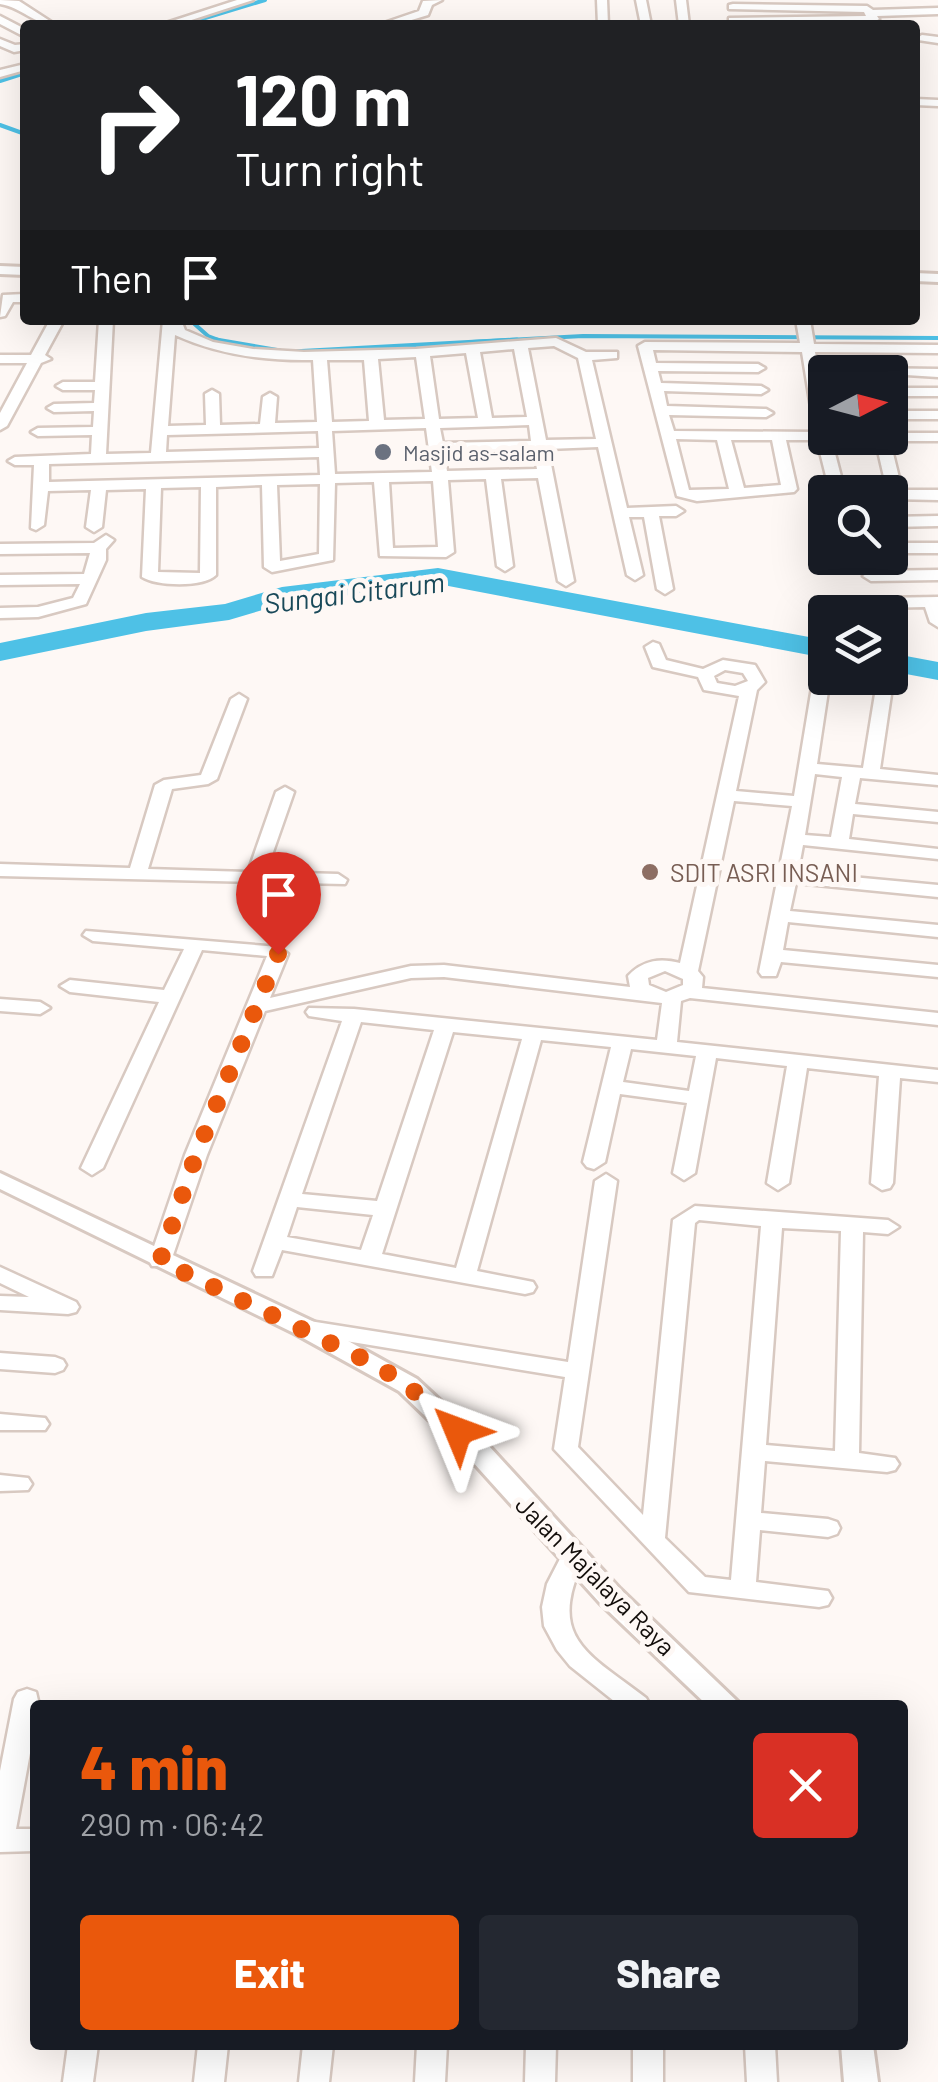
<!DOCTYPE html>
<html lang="en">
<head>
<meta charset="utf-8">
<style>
	body { margin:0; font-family:Barlow,sans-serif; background:#242831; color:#f1f3f6; height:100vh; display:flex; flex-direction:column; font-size:38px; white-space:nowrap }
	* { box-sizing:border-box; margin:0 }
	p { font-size:32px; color:#9ea1a6 }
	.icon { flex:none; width:55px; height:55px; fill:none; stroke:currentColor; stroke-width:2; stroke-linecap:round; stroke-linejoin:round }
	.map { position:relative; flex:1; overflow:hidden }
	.details { position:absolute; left:30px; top:1700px; width:878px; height:350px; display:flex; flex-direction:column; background:#171b24; border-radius:10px; box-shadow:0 10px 40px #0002 }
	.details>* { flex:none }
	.banner { position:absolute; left:20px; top:20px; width:900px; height:305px; border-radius:10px; box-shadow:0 10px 40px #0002; background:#202124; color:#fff; overflow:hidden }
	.needle { width:65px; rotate:84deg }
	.fabs { position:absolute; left:808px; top:355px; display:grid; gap:20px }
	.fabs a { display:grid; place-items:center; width:100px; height:100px; border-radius:10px; background:#171b24; box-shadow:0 10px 40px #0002; font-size:50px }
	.pin { position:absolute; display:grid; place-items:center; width:85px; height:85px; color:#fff; margin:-102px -42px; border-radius:50% 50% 50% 0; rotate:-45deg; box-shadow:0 0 10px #0007 }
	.pin .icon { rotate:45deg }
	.me { position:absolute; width:110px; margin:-55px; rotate:314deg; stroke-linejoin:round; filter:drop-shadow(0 0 8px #0008) }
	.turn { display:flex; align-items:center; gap:35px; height:210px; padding:0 50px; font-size:45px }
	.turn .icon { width:130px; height:130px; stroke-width:2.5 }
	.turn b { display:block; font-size:70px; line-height:85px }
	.then { display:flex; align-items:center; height:95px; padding:0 50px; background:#0003; gap:20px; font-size:38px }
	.round { display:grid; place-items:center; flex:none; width:105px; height:105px; border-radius:10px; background:#242831 }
	.headline { display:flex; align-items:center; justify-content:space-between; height:170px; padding:0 50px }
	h1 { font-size:60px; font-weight:800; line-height:75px; color:#ea580c }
	.action { display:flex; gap:20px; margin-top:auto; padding:20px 50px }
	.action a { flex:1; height:115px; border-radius:10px; background:#ea580c; color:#fff; font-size:40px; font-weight:800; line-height:115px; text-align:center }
	.action a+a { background:#242831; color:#f1f3f6 }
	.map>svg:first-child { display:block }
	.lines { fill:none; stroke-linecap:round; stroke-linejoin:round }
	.stream-far1 { stroke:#4ec1e6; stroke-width:4 }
	.stream { stroke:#4ec1e6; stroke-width:5 }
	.river { fill:#4ec1e6; fill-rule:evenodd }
	.minor-casing { stroke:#d8c9c1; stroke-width:5 }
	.tertiary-casing { stroke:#d8c9c1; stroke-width:6 }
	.minor { fill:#fff; fill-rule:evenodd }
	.tertiary { fill:#fff; fill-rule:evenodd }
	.route { stroke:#ea580c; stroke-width:18; stroke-dasharray:0 32.4 }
	.worship-dot { fill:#6b7280; stroke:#fef8f5; stroke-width:4 }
	.education-dot { fill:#8d6e63; stroke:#fef8f5; stroke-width:4 }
	.labels { text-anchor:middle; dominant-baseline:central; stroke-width:10; stroke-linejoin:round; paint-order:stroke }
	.far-worship-label { font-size:22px; fill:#5b616d; stroke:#fef8f5; text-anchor:start }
	.education-label { font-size:25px; fill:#785e54; stroke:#fef8f5; text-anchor:start }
	.street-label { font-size:25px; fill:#120d0a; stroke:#fef8f5 }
	.water-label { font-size:28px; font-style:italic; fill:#194959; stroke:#fef8f5 }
</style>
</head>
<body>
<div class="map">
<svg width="938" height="2082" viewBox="0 0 938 2082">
	<rect width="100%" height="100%" fill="#fef8f5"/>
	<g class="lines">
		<path class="stream-far1" d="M182 25 265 0
			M0 81 25 73
			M0 125 25 134
			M190 320 208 336 224 342
			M472 342 583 336 938 338"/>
		<path class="stream" d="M216 340 280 351
			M292 352 517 340"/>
		<path class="river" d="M438 568 825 640V658L438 584 286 603 229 620 146 631 0 661V643L146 613 225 604 282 587Z
			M890 653 938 662V680L890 671Z"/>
		<g class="minor-casing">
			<path id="minor" d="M0 0 19 1 56 25C35 25 21 7 0 4Z
				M237 0H253L176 25H160Z
				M442 0 432 5 428 15 395 25H378L419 11 423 1Z
				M597 0H607L608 25H598Z
				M636 0H646L651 25H641Z
				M676 0H686L689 25H679Z
				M733 4 867 6 873 10 938 8V14L877 16 879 19 874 22 733 23 729 22V18L866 16 864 12 729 9V5Z
				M0 16 25 29V37L0 24Z
				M922 35 938 37V43L918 40 917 38Z
				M0 39 15 45 25 44V50L14 52 0 46Z
				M25 64V70L0 77V70Z
				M915 99 938 100V106L915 105Z
				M25 294V302H13L5 316 0 317 3 295Z
				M50 320H64L45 355 51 359 41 363 7 426 0 430V413L27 363H0V355H31Z
				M99 320H113L106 454 151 453 163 320H181L185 330 213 342 253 349 304 352 416 349 556 338 586 352H617V358L592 360 627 508 676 506 684 511 676 516H659L673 589 665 594 657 589 644 517H629L643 575 635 580 627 575 598 447 548 449 574 581 566 586 558 581 538 478 501 479 513 566 505 571 497 566 486 479 448 480 454 552 446 557 380 556 374 482 335 483 333 560 272 572 264 567 262 485 216 487V575C203 588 156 586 142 577L146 489 106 490 102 527 94 532 86 527 91 490 48 491 44 525 36 530 31 528 34 465H15L8 461 15 457 91 454 92 435 38 436 31 432 38 428 93 427 94 411 54 412 47 408 54 404 94 403 95 390H63L56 386 63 382H95ZM175 335C219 355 265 361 313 360L317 422 275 423 277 397 270 393 263 397 260 424 220 425 219 394 212 390 205 394 206 425 168 426ZM554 346 578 358 596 439 546 440 528 348ZM514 349 527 417 492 418 480 352ZM466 353 478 418 439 419 430 356ZM416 357 425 419 384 420 378 359ZM327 360H364L369 421 332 422ZM529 425 531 441 443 443 440 428ZM426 428 432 472 335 474 332 431ZM318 431 319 448 166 452 167 435ZM533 449 537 469 447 471 444 452ZM319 457 320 475 49 482V464ZM433 481 438 547 393 548 389 482ZM320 484 319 554 280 561 277 485ZM201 487 200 573 158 572 161 488Z
				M796 320H810L814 344 938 345V353L815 352 825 406V438H831L845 492H830L817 440H786L797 489 794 492 697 501 677 496 638 346 645 342 800 343ZM653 350 802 352 815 432 674 431 669 415 766 417 773 413 766 409 667 406 664 391 761 394 768 390 761 386 661 383 658 371 758 372 765 368 758 364 656 363ZM676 439 717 440 729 489 689 490ZM731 440H772L781 485 744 488Z
				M865 368 938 369V377L858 372Z
				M890 388H938V396H890Z
				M890 411H938V419H890Z
				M890 433H938V441H890L902 490H938V500L890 499V492H884L887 490 875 438H890Z
				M938 516V526L890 527V517Z
				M106 535 114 540 106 549V560L86 604 38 617 0 618V608L38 607 73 598 80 584 0 585V575L84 574 90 553 0 554V544L94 543Z
				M890 543H938V553H890Z
				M938 570V580L871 581 863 576 871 571Z
				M938 597V627L930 622 925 607 880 608 872 603 880 598Z
				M653 642 659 644 666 660 703 669 723 660 755 665 765 682 757 690 736 791 794 796 814 675 822 670 825 671V678H830L817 764 863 768 876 688 884 683 892 688 880 769 938 775V785L860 778 855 804 938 812V822L853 814 849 839 938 849V859L803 845 798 872 938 885V897L796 883 790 911 938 925V937L788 922 783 950 938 965V977L781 962 776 976H762L759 972 792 806 734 801 698 971 703 977 702 988 938 1013V1025L690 998 681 1001 677 1042 938 1070V1082L900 1078 893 1183 890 1188 882 1190 871 1183 879 1076 807 1068 789 1183 778 1190 767 1183 787 1066 716 1058 695 1173 684 1180 673 1173 687 1103 620 1094 605 1162 594 1169 587 1167 583 1162 611 1047 541 1040 477 1271 533 1282 536 1287 533 1292 525 1294 282 1250 272 1276H256L253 1271 342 1021 309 1016 306 1012 309 1008 354 1009 657 1040 662 1003 444 977 411 978 265 1011 207 1155 171 1261 168 1266H152L149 1261 185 1155 267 956 202 950 103 1168 92 1175 81 1168 159 1002 70 992 60 986 70 980 164 990 184 949 93 941 83 935 86 931 279 947 288 954 270 998 411 966 444 965 630 987 628 976C643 960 660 958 680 963L739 696 704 690 698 677 653 667 645 647ZM725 670 743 673 748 681 735 686 717 683 714 676ZM815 774 842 777 831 837 805 835ZM665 971 683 979V985L666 992 649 985 648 978ZM361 1022 434 1030 377 1201 302 1194ZM453 1032 522 1039 456 1268 382 1254ZM631 1049 696 1056 689 1091 623 1082ZM297 1207 373 1215 361 1250 287 1237Z
				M239 694 247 699 217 779 208 784 172 789 148 869 248 872 276 792 285 787 294 792 266 872 338 874 347 880 345 884 0 876V864L130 868 155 785 164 780 201 775 231 699Z
				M0 999 40 1002 50 1008 40 1014 0 1011Z
				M606 1174 617 1181 578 1447 643 1515 673 1220 695 1206 888 1220 899 1227 888 1234 863 1232 859 1453 895 1458 899 1464 895 1470 887 1472 765 1461 761 1513 828 1519 837 1522 840 1528 837 1534 828 1537 760 1530 756 1582 828 1591 832 1598 828 1605 819 1607 689 1592 554 1449 565 1377 303 1334 295 1332 292 1327 295 1322 303 1320 568 1362 595 1181ZM699 1220 761 1226 731 1580 705 1577 665 1538 695 1223ZM782 1228 841 1231 835 1451 766 1445Z
				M0 1267 76 1302 79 1307 76 1312 68 1314 0 1310V1296L29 1297 0 1283Z
				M0 1353 55 1357 63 1360 66 1365 63 1370 55 1373 0 1369Z
				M0 1414 45 1418 49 1424 45 1430H0Z
				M0 1475 28 1478 32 1484 28 1490 0 1491Z
				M573 1548 582 1551 585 1557C546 1638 586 1652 646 1698L650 1705H619L570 1666 557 1650 544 1626 542 1607 547 1584 564 1551Z
				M27 1689 36 1692 39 1705H35V1726L16 1829H35V1851L0 1852V1771L14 1699 18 1692Z
				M68 2045H98L93 2082H63Z
				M198 2045H228L224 2082H194Z
				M303 2045H333L329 2082H299Z
				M417 2045H447L445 2082H415Z
				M526 2045H556L555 2082H525Z
				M633 2045H663V2082H633Z
				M745 2045H775L777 2082H747Z"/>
		</g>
		<g class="tertiary-casing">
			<path id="tertiary" d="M0 266 25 267V275L0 274Z
				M915 273 938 274V282L915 281Z
				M0 1173 312 1321 417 1379 489 1446 620 1589 741 1705H707L600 1603 471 1460 399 1391 294 1333 0 1189Z
				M841 2045H873L878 2082H844Z"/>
		</g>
		<use href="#minor" class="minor"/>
		<use href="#tertiary" class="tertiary"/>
	</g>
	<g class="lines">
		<path class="route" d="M278 954 196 1155 160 1261 376 1365 408 1386 458 1431"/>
	</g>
	<circle class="worship-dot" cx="383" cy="452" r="10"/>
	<circle class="education-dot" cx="650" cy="872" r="10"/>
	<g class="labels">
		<g class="far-worship-label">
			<text x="403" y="452">Masjid as-salam</text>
		</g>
		<g class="education-label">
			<text x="670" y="872">SDIT ASRI INSANI</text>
		</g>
		<g class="street-label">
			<text transform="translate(596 1575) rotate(45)">Jalan Majalaya Raya</text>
		</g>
		<g class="water-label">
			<text transform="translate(354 592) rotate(-7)">Sungai Citarum</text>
		</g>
	</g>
</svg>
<div class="fabs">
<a><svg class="needle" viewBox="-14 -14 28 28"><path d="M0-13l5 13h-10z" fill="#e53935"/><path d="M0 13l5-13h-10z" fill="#9ea1a6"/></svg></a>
<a><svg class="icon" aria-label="search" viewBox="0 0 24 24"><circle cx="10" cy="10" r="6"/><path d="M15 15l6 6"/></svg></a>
<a><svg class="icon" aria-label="layers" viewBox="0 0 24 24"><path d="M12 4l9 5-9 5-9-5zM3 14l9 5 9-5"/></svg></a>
</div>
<div class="pin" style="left:278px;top:954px;background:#d93025"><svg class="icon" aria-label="arrive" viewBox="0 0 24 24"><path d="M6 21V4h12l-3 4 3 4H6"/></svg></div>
<svg class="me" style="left:458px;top:1431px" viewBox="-20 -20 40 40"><path d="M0-17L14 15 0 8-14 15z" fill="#ea580c" stroke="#fff" stroke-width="4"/></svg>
<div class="banner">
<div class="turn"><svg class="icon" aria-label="right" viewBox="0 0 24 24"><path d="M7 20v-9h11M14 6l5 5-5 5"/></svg><div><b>120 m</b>Turn right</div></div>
<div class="then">Then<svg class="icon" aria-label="arrive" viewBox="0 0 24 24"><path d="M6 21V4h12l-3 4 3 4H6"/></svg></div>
</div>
<section class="details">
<div class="headline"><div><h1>4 min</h1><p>290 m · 06:42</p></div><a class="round" style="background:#d93025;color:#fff"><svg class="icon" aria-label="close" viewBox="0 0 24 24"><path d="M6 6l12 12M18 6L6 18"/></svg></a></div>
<div class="action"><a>Exit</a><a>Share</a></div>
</section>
</div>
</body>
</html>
